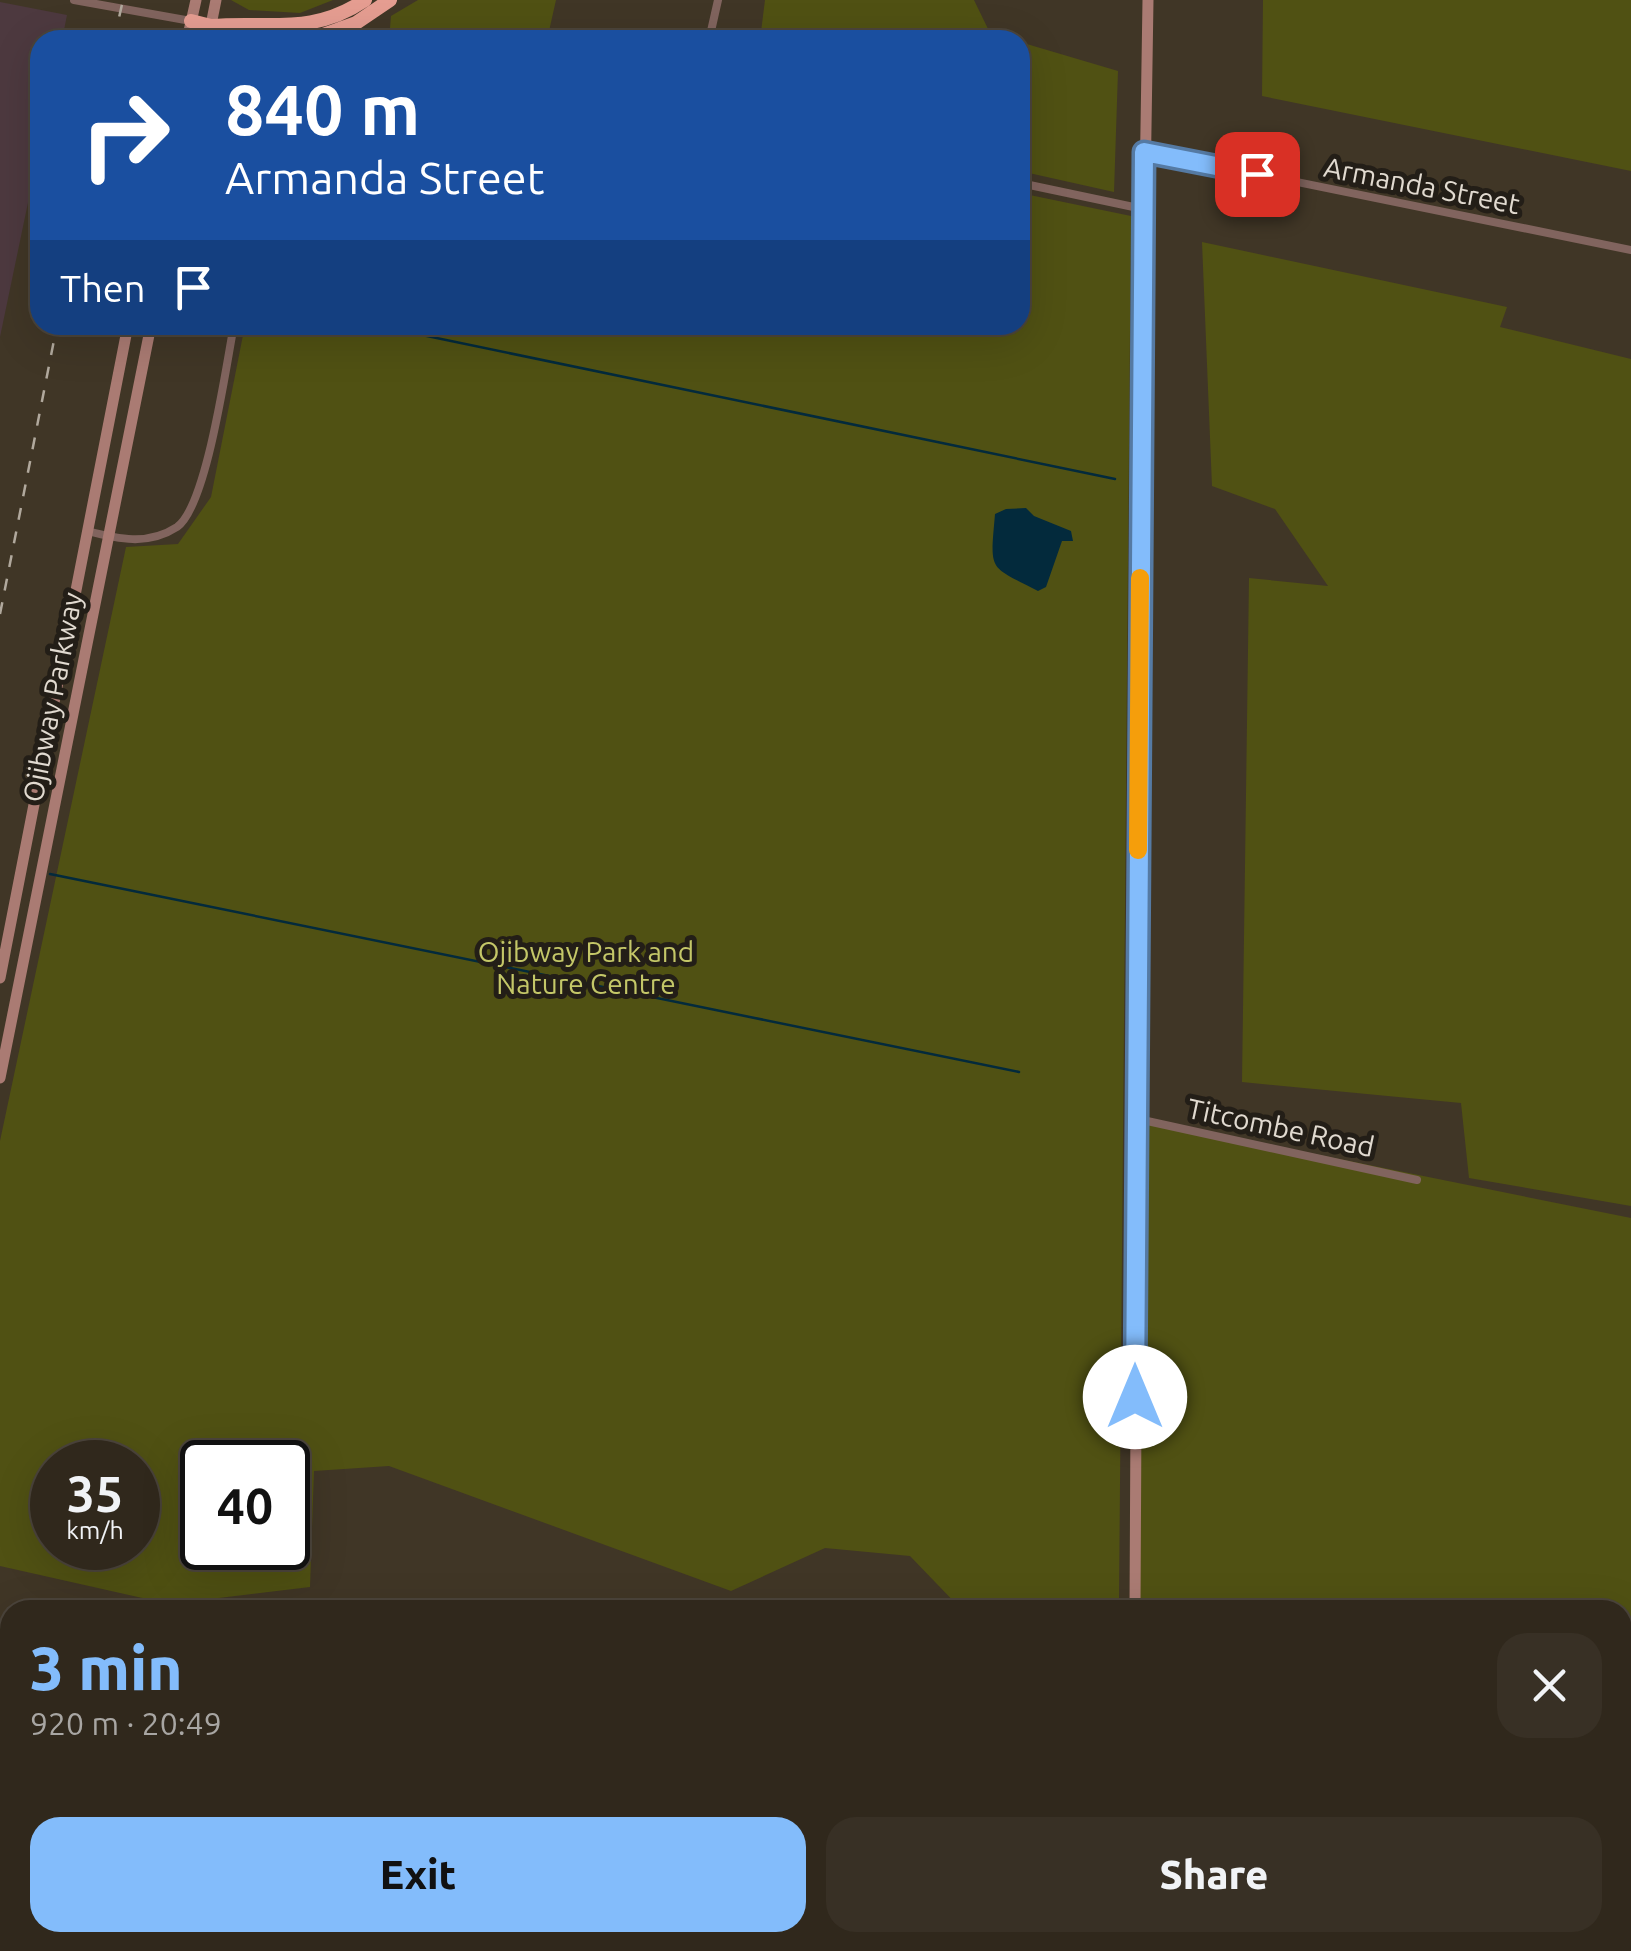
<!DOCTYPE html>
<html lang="en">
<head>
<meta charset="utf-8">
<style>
	body { margin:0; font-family:Ubuntu,sans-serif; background:#383025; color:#f1f3f6; height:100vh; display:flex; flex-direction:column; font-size:38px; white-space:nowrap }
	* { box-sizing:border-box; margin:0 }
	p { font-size:32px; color:#a8a6a3 }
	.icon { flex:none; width:55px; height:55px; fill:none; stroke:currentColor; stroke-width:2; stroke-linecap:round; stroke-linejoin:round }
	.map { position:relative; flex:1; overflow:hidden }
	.details { position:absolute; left:0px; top:1600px; width:1632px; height:352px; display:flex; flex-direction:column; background:#30281c; border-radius:30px 30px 0 0; box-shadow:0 10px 40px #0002,0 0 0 2px #4b443b }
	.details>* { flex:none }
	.guide { position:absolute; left:30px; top:30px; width:1000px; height:305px; border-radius:30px; box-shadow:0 10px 40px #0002,0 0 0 2px #4b443b; background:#1a4fa0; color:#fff; overflow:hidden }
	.speed { position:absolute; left:30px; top:1440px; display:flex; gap:20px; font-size:50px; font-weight:700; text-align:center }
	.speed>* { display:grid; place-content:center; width:130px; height:130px; border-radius:50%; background:#30281c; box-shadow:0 10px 40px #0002,0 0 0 2px #4b443b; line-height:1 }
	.speed small { font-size:25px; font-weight:400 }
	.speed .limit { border:5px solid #111; border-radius:15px; background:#fff; color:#111 }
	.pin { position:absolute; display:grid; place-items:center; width:85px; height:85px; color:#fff; margin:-42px; border-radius:20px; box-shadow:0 5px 15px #0006 }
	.me { position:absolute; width:110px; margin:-55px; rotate:0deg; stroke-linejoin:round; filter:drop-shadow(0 0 8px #0008) }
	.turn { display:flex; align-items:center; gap:35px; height:210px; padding:0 30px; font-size:45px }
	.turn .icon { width:130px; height:130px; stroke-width:2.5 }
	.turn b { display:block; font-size:70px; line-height:85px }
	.then { display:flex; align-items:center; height:95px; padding:0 30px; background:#0003; gap:20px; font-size:38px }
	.round { display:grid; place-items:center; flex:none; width:105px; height:105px; border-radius:30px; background:#383025 }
	.summary { display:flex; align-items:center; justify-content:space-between; height:170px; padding:0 30px }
	h1 { font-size:60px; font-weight:800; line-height:75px; color:#83bcfb }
	.primary-button { display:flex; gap:20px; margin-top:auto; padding:20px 30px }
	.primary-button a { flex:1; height:115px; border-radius:30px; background:#83bcfb; color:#111; font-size:40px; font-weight:800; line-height:115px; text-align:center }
	.primary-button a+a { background:#383025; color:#f1f3f6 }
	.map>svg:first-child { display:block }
	.industrial { fill:#4d393f }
	.green { fill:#505113; fill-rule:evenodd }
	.water { fill:#032a3c }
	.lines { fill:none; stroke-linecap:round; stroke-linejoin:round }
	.stream { stroke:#032a3c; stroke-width:2.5 }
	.street { stroke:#81645e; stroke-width:8 }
	.secondary { stroke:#aa7b73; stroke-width:11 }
	.highway { stroke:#e59d91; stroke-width:14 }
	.rail { stroke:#b1a99d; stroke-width:2.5; stroke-dasharray:12 12; stroke-linecap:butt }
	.route-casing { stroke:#557aa3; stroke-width:25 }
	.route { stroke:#83bcfb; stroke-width:18 }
	.slow { stroke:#f59e0b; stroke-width:18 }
	.labels { text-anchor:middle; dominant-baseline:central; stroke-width:10; stroke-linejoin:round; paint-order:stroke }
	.street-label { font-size:28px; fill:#e1dad0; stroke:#231e17 }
	.park-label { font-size:28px; fill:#c4c768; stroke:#231e17 }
</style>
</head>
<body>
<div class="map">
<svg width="1631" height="1951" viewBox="0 0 1631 1951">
	<rect width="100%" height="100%" fill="#403626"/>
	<path class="industrial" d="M0 2 67 15 62 40H40V145L0 337Z"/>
	<path class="green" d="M231 0H333L300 13 249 10Z
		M418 0H556L547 40H389L391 16Z
		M765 0H974L990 33 1012 40H923V32L921 40H760Z
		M1263 0H1631V171L1262 96Z
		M1020 42 1118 71 1114 192 1020 171Z
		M1020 193 1131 216 1119 1599 1105 1610H962L910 1556 825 1548 731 1591 389 1466 314 1471 310 1587 169 1604 0 1566V1141L126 547 178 544 211 497 245 325H1020ZM52 1462H138V1548H52ZM202 1462H288V1548H202Z
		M1202 242 1507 307 1500 327 1631 359V1206L1469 1178 1461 1103 1242 1082 1249 578 1328 586 1275 509 1212 486Z
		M1136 1118 1631 1218V1951H1138V1942H1622V1610H1137Z"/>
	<path class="water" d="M1026 508 1034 516 1071 531 1073 541H1062L1046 587 1038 591C988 565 990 573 995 514L1006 509Z"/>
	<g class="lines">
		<path class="stream" d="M374 325 1115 479
			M50 874 1019 1072"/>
		<path class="street" d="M74 0 191 21
			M709 40 718 0
			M1145 151 1631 250
			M1020 183 1143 209
			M87 531C118 539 148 546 177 527 207 506 226 365 234 325
			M1138 1119 1417 1180"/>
		<path class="secondary" d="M187 40 196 0
			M208 40 216 0
			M0 978 128 325
			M0 1078 151 325
			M1135 1610 1141 446 1148 0
			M1135 1951V1942"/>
		<path class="highway" d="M191 21 211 26 240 40
			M211 26C269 21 312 36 365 0
			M309 40 356 23 390 0"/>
		<path class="rail" d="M114 40 123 0
			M0 614 57 325"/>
	</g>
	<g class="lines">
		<g class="route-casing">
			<path id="route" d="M1135 1397 1144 152 1257 174"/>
		</g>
		<use href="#route" class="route"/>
		<path class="slow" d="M1138 850 1140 578"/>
	</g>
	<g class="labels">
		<g class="street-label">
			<text transform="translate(1422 185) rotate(11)">Armanda Street</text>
			<text transform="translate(52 697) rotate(-79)">Ojibway Parkway</text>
			<text transform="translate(1281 1127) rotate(12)">Titcombe Road</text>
		</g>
		<g class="park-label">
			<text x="586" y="951">Ojibway Park and<tspan x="586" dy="32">Nature Centre</tspan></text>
		</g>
	</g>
</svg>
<div class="speed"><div>35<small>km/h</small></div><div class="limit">40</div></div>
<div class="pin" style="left:1257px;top:174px;background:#d93025"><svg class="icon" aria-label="arrive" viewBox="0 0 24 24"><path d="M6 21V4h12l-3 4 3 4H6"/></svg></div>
<svg class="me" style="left:1135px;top:1397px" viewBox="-20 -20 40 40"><circle r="19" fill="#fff"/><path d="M0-13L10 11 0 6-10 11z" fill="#83bcfb"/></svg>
<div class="guide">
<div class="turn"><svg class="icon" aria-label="right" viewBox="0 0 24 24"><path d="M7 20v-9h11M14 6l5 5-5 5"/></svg><div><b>840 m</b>Armanda Street</div></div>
<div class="then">Then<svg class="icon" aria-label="arrive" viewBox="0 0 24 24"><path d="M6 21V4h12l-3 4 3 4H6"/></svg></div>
</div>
<section class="details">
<div class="summary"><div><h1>3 min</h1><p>920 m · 20:49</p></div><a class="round"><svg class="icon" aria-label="close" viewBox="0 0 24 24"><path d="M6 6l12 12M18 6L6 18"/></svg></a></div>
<div class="primary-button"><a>Exit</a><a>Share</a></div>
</section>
</div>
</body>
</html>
